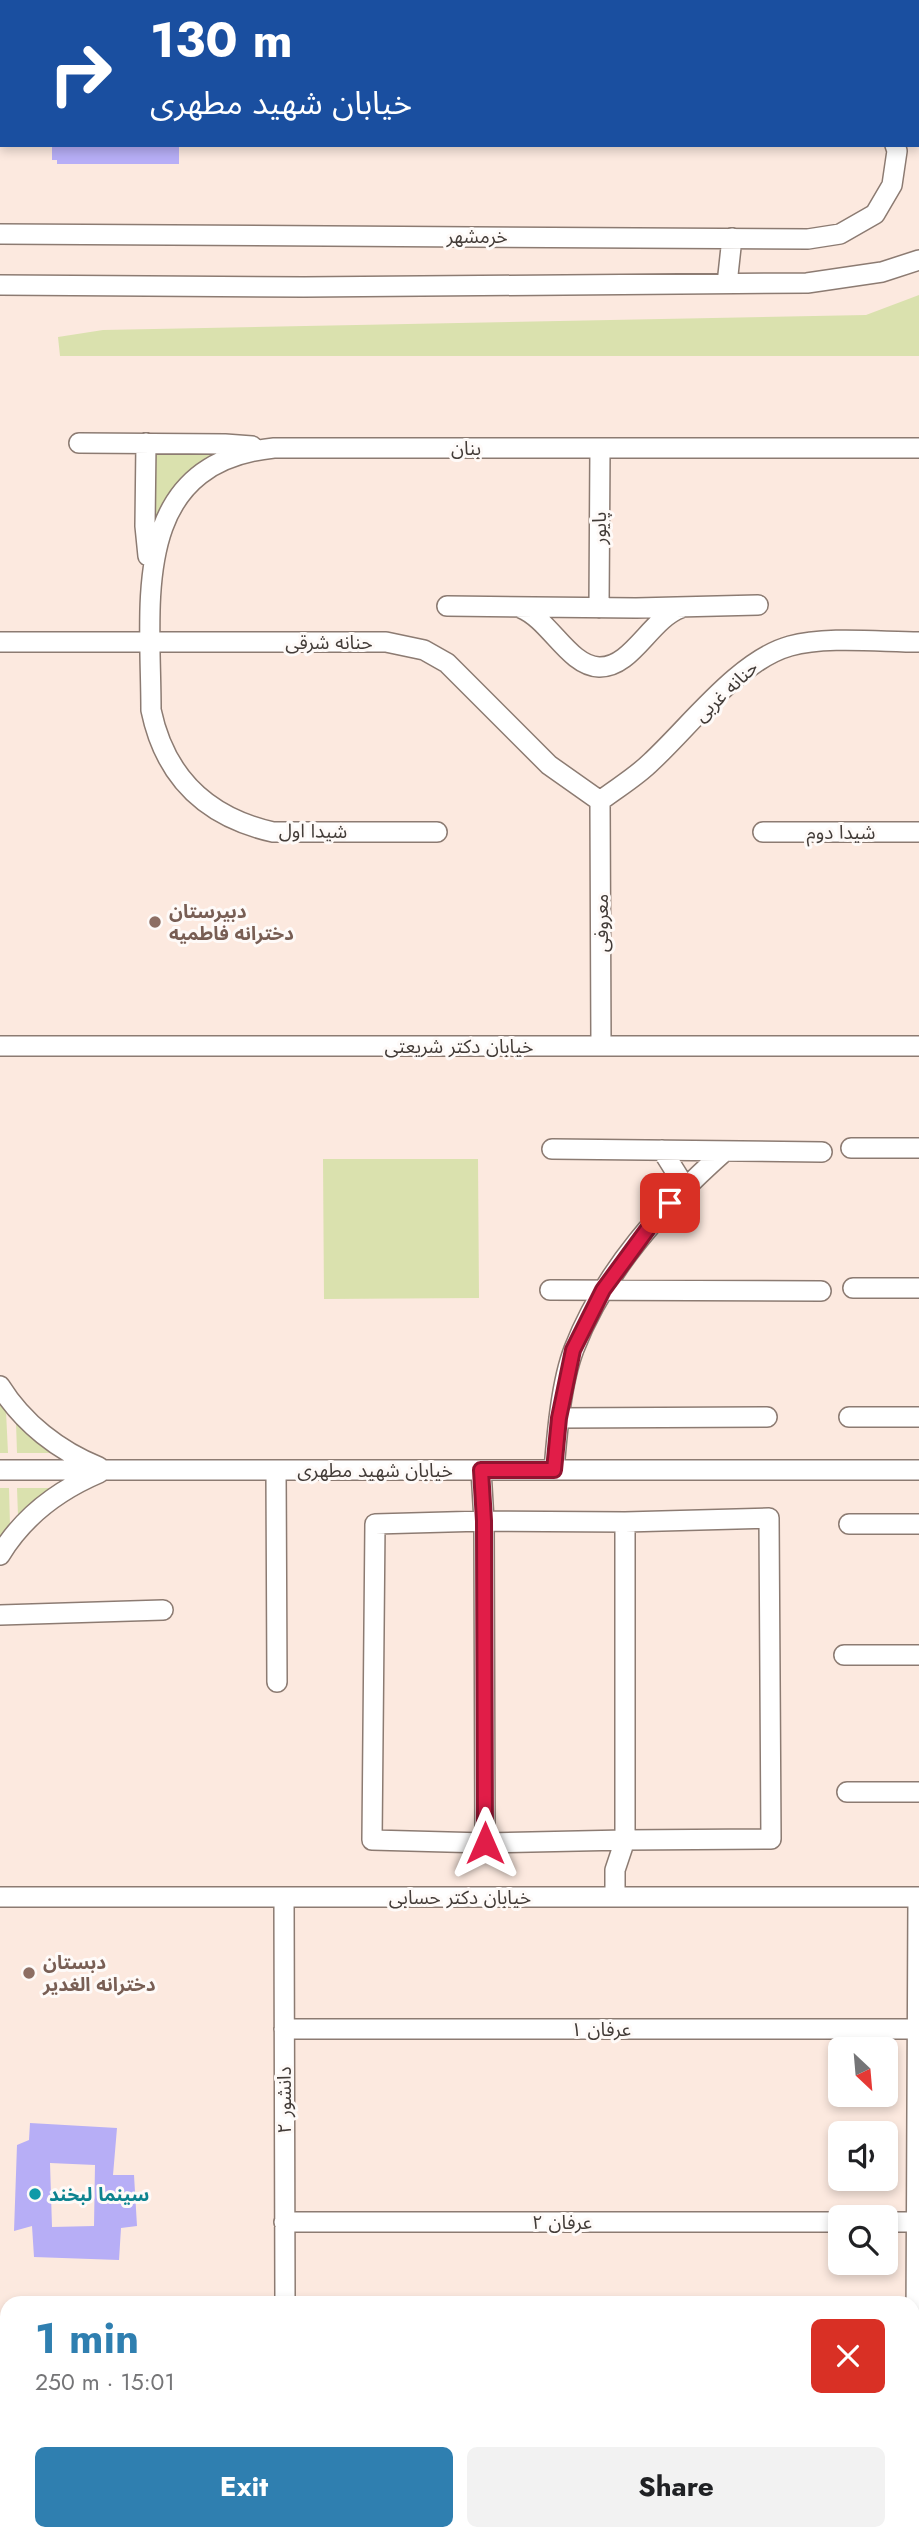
<!DOCTYPE html>
<html lang="en">
<head>
<meta charset="utf-8">
<style>
	body { margin:0; font-family:Jost,"Noto Sans Arabic",sans-serif; background:#f2f2f2; color:#202124; height:100vh; display:flex; flex-direction:column; font-size:26px; white-space:nowrap }
	* { box-sizing:border-box; margin:0 }
	p { font-size:23px; color:#757577 }
	.icon { flex:none; width:38px; height:38px; fill:none; stroke:currentColor; stroke-width:2; stroke-linecap:round; stroke-linejoin:round }
	.map { position:relative; flex:1; overflow:hidden }
	.drawer { position:absolute; left:0px; top:2296px; width:920px; height:245px; display:flex; flex-direction:column; background:#fff; border-radius:21px 21px 0 0; box-shadow:0 4px 10px #0003 }
	.drawer>* { flex:none }
	.guide { position:absolute; left:0px; top:0px; width:920px; height:147px; box-shadow:0 4px 10px #0003; background:#1a4fa0; color:#fff; overflow:hidden }
	.needle { width:46px; rotate:154deg }
	.buttons { position:absolute; left:828px; top:2037px; display:grid; gap:14px }
	.buttons a { display:grid; place-items:center; width:70px; height:70px; border-radius:10px; background:#fff; box-shadow:0 4px 10px #0003; font-size:35px }
	.pin { position:absolute; display:grid; place-items:center; width:60px; height:60px; color:#fff; margin:-30px; border-radius:14px; box-shadow:0 4px 10px #0006 }
	.me { position:absolute; width:77px; margin:-38px; rotate:0deg; stroke-linejoin:round; filter:drop-shadow(0 0 5px #0008) }
	.turn { display:flex; align-items:center; gap:24px; height:147px; padding:0 35px; font-size:32px }
	.turn .icon { width:91px; height:91px; stroke-width:2.5 }
	.turn b { display:block; font-size:49px; line-height:60px }
	.round { display:grid; place-items:center; flex:none; width:74px; height:74px; border-radius:10px; background:#f2f2f2 }
	.head { display:flex; align-items:center; justify-content:space-between; height:119px; padding:0 35px }
	h1 { font-size:42px; font-weight:700; line-height:52px; color:#2f7fb0 }
	.primary-button { display:flex; gap:14px; margin-top:auto; padding:14px 35px }
	.primary-button a { flex:1; height:80px; border-radius:10px; background:#2f7fb0; color:#fff; font-size:28px; font-weight:700; line-height:80px; text-align:center }
	.primary-button a+a { background:#f2f2f2; color:#202124 }
	.map>svg:first-child { display:block }
	.green { fill:#dae1ae }
	.building { fill:#b7aef6; fill-rule:evenodd }
	.lines { fill:none; stroke-linecap:round; stroke-linejoin:round }
	.minor-casing { stroke:#8c7b72; stroke-width:22 }
	.highway-casing { stroke:#8c7b72; stroke-width:31 }
	.minor { stroke:#fff; stroke-width:19 }
	.highway { stroke:#fff; stroke-width:28 }
	.route-casing { stroke:#92132f; stroke-width:18 }
	.route { stroke:#e11d48; stroke-width:12 }
	.education-dot { fill:#8d6e63; stroke:#fefaf8; stroke-width:2.5 }
	.culture-dot { fill:#0f9aa8; stroke:#fefaf8; stroke-width:2.5 }
	.labels { text-anchor:middle; dominant-baseline:central; stroke-width:6; stroke-linejoin:round; paint-order:stroke }
	.street-label { font-size:19px; fill:#423b37; stroke:#fefaf8 }
	.education-label { font-size:19px; font-weight:bold; fill:#785e54; stroke:#fefaf8; text-anchor:start }
	.culture-label { font-size:19px; font-weight:bold; fill:#0d838f; stroke:#fefaf8; text-anchor:start }
</style>
</head>
<body>
<div class="map">
<svg width="919" height="2541" viewBox="0 0 919 2541">
	<rect width="100%" height="100%" fill="#fce9df"/>
	<path class="green" d="M919 295V356H60L58 337 103 330 866 315Z
		M152 449 215 453C186 472 165 494 151 526Z
		M478 1159 479 1298 324 1299 323 1159Z
		M0 1402 6 1411 8 1453H0Z
		M16 1422 27 1434 57 1453H17Z
		M0 1488H9L10 1526 0 1539Z
		M17 1488H57L18 1516Z"/>
	<path class="building" d="M52 145H179V164H57V160H52Z
		M30 2123 117 2128 113 2175H134L137 2226 121 2228 119 2260 34 2257 32 2226 14 2231 17 2145 29 2140ZM50 2163 95 2165 94 2226 52 2227Z"/>
	<g class="lines">
		<g class="minor-casing">
			<path id="minor" d="M727 0 730 2
				M0 234 808 239 840 234 875 214 892 185 897 151 895 145
				M727 284 732 238
				M0 285 304 287 807 283 882 272 919 260
				M79 443 225 444 252 446
				M146 443 145 526 148 556
				M447 606 636 608 758 605
				M521 608C550 620 569 666 599 667 632 668 650 619 681 608
				M599 608 600 448
				M0 642H386L424 650 447 663 549 765 600 801
				M600 801C617 788 636 777 651 762 690 726 739 660 790 646 826 636 881 642 919 642
				M600 801 601 1046
				M437 832H273C206 817 165 777 151 710 151 603 128 463 274 448H919
				M763 832H919
				M0 1046H919
				M851 1148H919
				M552 1149 822 1152
				M662 1150 685 1187
				M853 1288H919
				M550 1290 821 1291
				M0 1386C23 1423 59 1451 99 1467
				M849 1417H919
				M559 1418 767 1417
				M0 1470H919
				M276 1470 277 1682
				M481 1470 484 1521 625 1522 769 1518 771 1839 625 1840V1522
				M554 1470C557 1434 561 1383 574 1349 604 1271 663 1206 725 1151
				M849 1524H919
				M0 1555C23 1517 59 1490 99 1473
				M0 1615 163 1610
				M844 1655H919
				M847 1792H919
				M485 1843 484 1521 375 1524 372 1840 485 1843 625 1840 615 1870V1897
				M0 1897H919
				M284 1897 285 2303
				M284 2029H917
				M284 2222H840
				M886 2222H916
				M285 2534V2541
				M915 2541 918 1897"/>
		</g>
		<g class="highway-casing">
			<path id="highway" d="M790 0 793 2
				M871 0 874 2"/>
		</g>
		<use href="#minor" class="minor"/>
		<use href="#highway" class="highway"/>
	</g>
	<g class="lines">
		<g class="route-casing">
			<path id="route" d="M485 1843 484 1521 481 1470H554L559 1418 573 1350 603 1290 655 1219 670 1203"/>
		</g>
		<use href="#route" class="route"/>
	</g>
	<g class="education-dot">
		<circle cx="155" cy="922" r="7"/>
		<circle cx="29" cy="1973" r="7"/>
	</g>
	<circle class="culture-dot" cx="35" cy="2194" r="7"/>
	<g class="labels">
		<g class="street-label">
			<text x="477" y="236">خرمشهر</text>
			<text x="466" y="448">بنان</text>
			<text transform="translate(599 528) rotate(-90)">پایور</text>
			<text x="329" y="642">حنانه شرقی</text>
			<text transform="translate(726 691) rotate(-43)">حنانه غربی</text>
			<text transform="translate(313 831) rotate(1)">شیدا اول</text>
			<text x="841" y="832">شیدا دوم</text>
			<text transform="translate(601 923) rotate(-90)">معروفی</text>
			<text x="459" y="1046">خیابان دکتر شریعتی</text>
			<text x="375" y="1470">خیابان شهید مطهری</text>
			<text x="460" y="1897">خیابان دکتر حسابی</text>
			<text x="601" y="2029">عرفان ۱</text>
			<text transform="translate(284 2100) rotate(-90)">دانشور ۲</text>
			<text x="562" y="2222">عرفان ۲</text>
		</g>
		<g class="education-label">
			<text x="169" y="911">دبیرستان<tspan x="169" dy="22">دخترانه فاطمیه</tspan></text>
			<text x="43" y="1962">دبستان<tspan x="43" dy="22">دخترانه الغدیر</tspan></text>
		</g>
		<g class="culture-label">
			<text x="49" y="2194">سینما لبخند</text>
		</g>
	</g>
</svg>
<div class="buttons">
<a><svg class="needle" viewBox="-14 -14 28 28"><path d="M0-13l5 13h-10z" fill="#e53935"/><path d="M0 13l5-13h-10z" fill="#757577"/></svg></a>
<a><svg class="icon" aria-label="sound" viewBox="0 0 24 24"><path d="M4 9h4l5-4v14l-5-4H4zM17 9q2 3 0 6"/></svg></a>
<a><svg class="icon" aria-label="search" viewBox="0 0 24 24"><circle cx="10" cy="10" r="6"/><path d="M15 15l6 6"/></svg></a>
</div>
<div class="pin" style="left:670px;top:1203px;background:#d93025"><svg class="icon" aria-label="arrive" viewBox="0 0 24 24"><path d="M6 21V4h12l-3 4 3 4H6"/></svg></div>
<svg class="me" style="left:485px;top:1843px" viewBox="-20 -20 40 40"><path d="M0-17L14 15 0 8-14 15z" fill="#e11d48" stroke="#fff" stroke-width="4"/></svg>
<div class="guide">
<div class="turn"><svg class="icon" aria-label="right" viewBox="0 0 24 24"><path d="M7 20v-9h11M14 6l5 5-5 5"/></svg><div><b>130 m</b>خیابان شهید مطهری</div></div>
</div>
<section class="drawer">
<div class="head"><div><h1>1 min</h1><p>250 m · 15:01</p></div><a class="round" style="background:#d93025;color:#fff"><svg class="icon" aria-label="close" viewBox="0 0 24 24"><path d="M6 6l12 12M18 6L6 18"/></svg></a></div>
<div class="primary-button"><a>Exit</a><a>Share</a></div>
</section>
</div>
</body>
</html>
